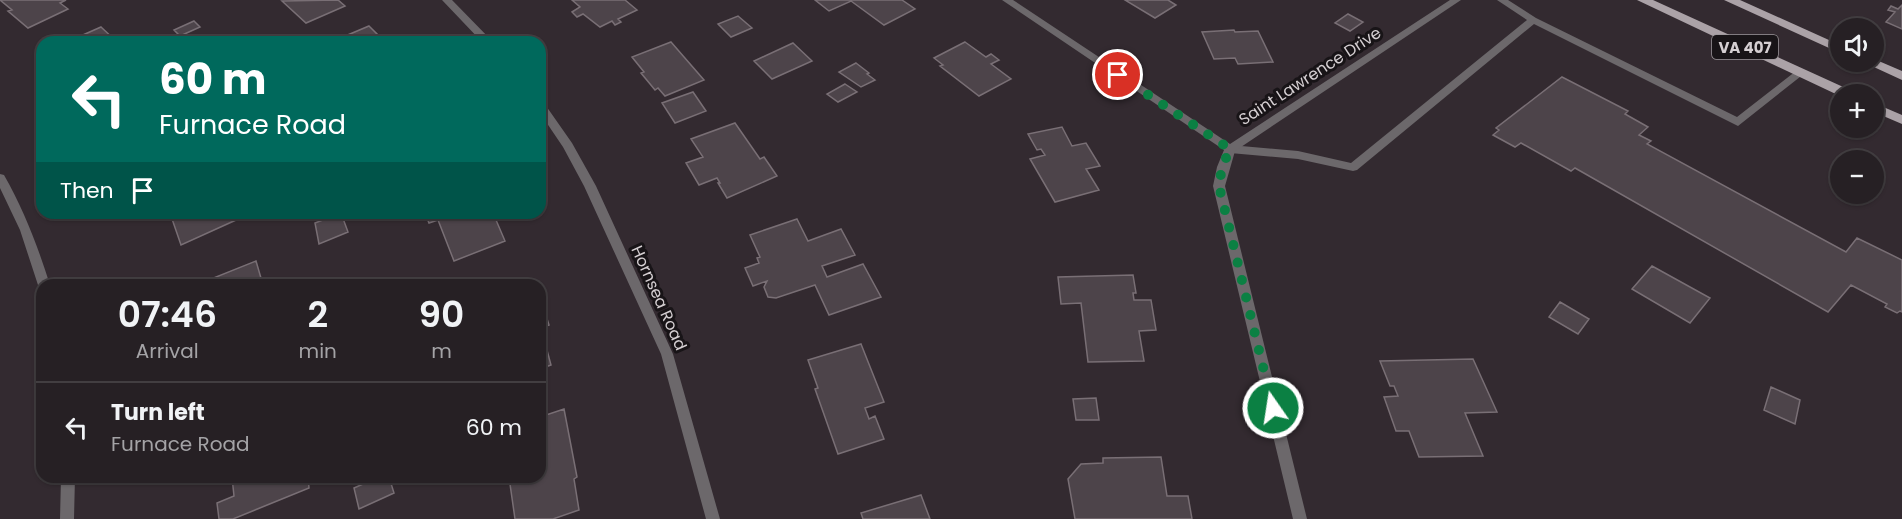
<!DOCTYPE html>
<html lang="en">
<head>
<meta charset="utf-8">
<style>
	body { margin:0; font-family:Poppins,sans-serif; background:#322d31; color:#f1f3f6; height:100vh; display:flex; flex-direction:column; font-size:22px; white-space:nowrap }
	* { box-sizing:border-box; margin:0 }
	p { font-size:20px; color:#a4a3a6 }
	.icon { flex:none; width:33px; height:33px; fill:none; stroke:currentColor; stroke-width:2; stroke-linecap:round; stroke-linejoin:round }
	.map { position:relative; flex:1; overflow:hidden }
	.side { position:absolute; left:36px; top:279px; width:510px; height:204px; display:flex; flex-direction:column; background:#262024; border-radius:18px; box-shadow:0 2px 4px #0004,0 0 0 2px #423e41 }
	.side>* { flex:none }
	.top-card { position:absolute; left:36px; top:36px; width:510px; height:183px; border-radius:18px; box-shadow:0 2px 4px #0004,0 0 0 2px #423e41; background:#00695c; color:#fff; overflow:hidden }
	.controls { position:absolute; left:1830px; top:18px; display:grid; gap:12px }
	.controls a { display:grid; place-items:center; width:54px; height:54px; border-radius:50%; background:#262024; box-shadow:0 2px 4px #0004,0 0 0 2px #423e41; font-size:30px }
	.pin { position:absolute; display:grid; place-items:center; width:51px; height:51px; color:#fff; margin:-26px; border:3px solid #fff; border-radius:50%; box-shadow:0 2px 6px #0007 }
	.me { position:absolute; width:66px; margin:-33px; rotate:347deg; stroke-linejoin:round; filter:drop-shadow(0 0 4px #0008) }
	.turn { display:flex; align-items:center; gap:21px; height:126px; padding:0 24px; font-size:27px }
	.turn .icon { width:78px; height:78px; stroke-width:2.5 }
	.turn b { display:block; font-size:42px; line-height:51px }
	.then { display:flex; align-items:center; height:57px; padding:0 24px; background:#0003; gap:12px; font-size:22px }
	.eta { display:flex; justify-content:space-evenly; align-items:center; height:102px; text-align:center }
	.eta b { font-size:36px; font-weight:600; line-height:42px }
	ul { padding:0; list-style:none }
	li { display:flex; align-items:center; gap:18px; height:90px; padding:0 24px; border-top:2px solid #423e41 }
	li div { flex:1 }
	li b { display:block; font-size:22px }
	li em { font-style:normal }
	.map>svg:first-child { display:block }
	.building { fill:#4d444a; stroke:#796f75; stroke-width:1.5 }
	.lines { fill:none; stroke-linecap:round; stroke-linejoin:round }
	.lane { fill:#6c686b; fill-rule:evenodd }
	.street { fill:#6c686b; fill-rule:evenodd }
	.primary { fill:#aba2a7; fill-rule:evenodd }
	.route { stroke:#0b8043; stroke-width:10; stroke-dasharray:0 18 }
	.labels { text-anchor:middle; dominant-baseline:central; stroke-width:6; stroke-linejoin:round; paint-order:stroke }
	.shield { fill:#181417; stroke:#9c979a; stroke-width:1.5 }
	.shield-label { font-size:15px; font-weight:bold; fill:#d5cfd2 }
	.street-label { font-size:16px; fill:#d5cfd2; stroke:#181417 }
</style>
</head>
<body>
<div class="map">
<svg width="1902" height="519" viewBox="0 0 1902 519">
	<rect width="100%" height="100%" fill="#332a30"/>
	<path class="building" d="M0 0H66L60 3 68 9 28 28 8 11 12 10Z
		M338 0 345 6 306 23 282 1Z
		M572 0H625L637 10 618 19 621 22 615 25 612 21 600 27 583 14 577 17 572 12 580 7Z
		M815 0H902L915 9 884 25 851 1 829 11Z
		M1125 0H1168L1176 5 1155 18Z
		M1902 5V29L1886 22 1895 12 1888 10 1891 6 1898 9Z
		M1348 14 1363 22 1350 31 1335 23Z
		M738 16 752 28 731 37 718 24Z
		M194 21 200 27 180 36 174 30Z
		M369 26 378 35 375 36 378 40 390 36 396 42H331Z
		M101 27 116 41 125 38 130 42H67Z
		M1234 30 1235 32 1258 31 1273 62 1238 64 1235 58 1214 59 1202 32Z
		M671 42 704 80 665 96 658 88 655 90 641 73 644 72 632 57Z
		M965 42 986 57 991 54 999 60 991 64 1011 79 979 96 940 66 943 65 934 58Z
		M793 43 812 61 772 79 754 61Z
		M856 63 869 73 867 74 875 80 861 87 839 72Z
		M1562 77 1628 111 1625 114 1648 127 1639 135 1651 141 1647 144 1846 252 1857 238 1902 260V312L1900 311 1897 313 1885 307 1887 304 1851 285 1828 312 1575 168 1571 171 1521 143 1515 147 1493 135 1499 130 1496 128Z
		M845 84 857 92 838 102 827 94Z
		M693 92 706 111 675 123 662 103Z
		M735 123 760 159 764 157 777 176 727 198 718 183H720L717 178 699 185 686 163 703 157 691 139Z
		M1062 127 1072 146 1086 143 1100 166 1086 169 1099 190 1055 202 1030 159 1045 155 1041 149 1037 150 1028 134Z
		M170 213H233L236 220 181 245Z
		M341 213 348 232 319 244 315 223Z
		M425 213H510L511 214 496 220 505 241 454 261 438 220 429 223Z
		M797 219 808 241 841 229 855 255 822 266 827 277 863 264 881 297 829 315 815 285 776 298 768 297 764 287 767 281 753 286 745 268 759 263 757 258 760 257 750 235Z
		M256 261 263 285H201V283Z
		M1652 266 1710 298 1690 323 1632 289Z
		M1133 275 1136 293H1133L1134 300H1151L1156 330 1139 331 1144 361 1088 362 1081 303 1061 304 1058 277Z
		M1560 302 1589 319 1578 334 1549 317Z
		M544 309 549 325 541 328 551 365 540 369V310Z
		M861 344 884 402 865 408 869 419 875 416 884 439 838 454 815 389 818 388 808 360Z
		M1473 359 1497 412 1465 413 1483 456 1419 457 1409 431H1396L1384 397 1398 396 1394 386H1390L1380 361Z
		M1771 387 1800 400 1795 424 1764 410Z
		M1096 398 1099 420H1076L1073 399Z
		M564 409 577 477 574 479 579 510 553 519H515L509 477H540V417Z
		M1161 457 1167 496H1188L1192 519H1075L1068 479 1081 464 1103 463V458Z
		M232 477H308L309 488 233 519H219L217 503 234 496Z
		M379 477H389L394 493 359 509 354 488Z
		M921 495 930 519H863L861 513Z"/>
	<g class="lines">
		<path class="lane" d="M1497 0H1508L1536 18 1737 117 1796 71 1800 70 1805 73 1738 126 1534 24 1357 170 1353 171 1298 159 1230 153 1225 149 1230 145 1298 151 1351 163 1527 20Z"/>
		<path class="street" d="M442 0H452L493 42H482Z
			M1002 0H1013L1230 144 1450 0H1461L1235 151 1225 186 1307 519H1293L1213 186 1217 167 1224 150Z
			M540 102 544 103 572 143 596 186 673 354 720 519H706L661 354 584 186 563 147 540 113Z
			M0 174 4 175C24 210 38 247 50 285H42V289L38 285 20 230 0 188Z
			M61 477H75L74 519H60Z"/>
		<path class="primary" d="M1637 0H1653L1852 91 1853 94 1840 96Z
			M1724 0H1740L1840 45V53Z
			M1874 59 1902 71V80L1863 62H1874Z
			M1874 103 1902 115V124L1874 112Z"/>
	</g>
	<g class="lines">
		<path class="route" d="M1118 75 1230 149 1222 167 1219 186 1273 408"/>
	</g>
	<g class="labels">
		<rect class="shield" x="1712" y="35" width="66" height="24" rx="4.5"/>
		<g class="shield-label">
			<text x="1745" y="47">VA 407</text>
		</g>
		<g class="street-label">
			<text transform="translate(1310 76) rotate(-33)">Saint Lawrence Drive</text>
			<text transform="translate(659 298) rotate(66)">Hornsea Road</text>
		</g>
	</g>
</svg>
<div class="controls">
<a><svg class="icon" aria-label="sound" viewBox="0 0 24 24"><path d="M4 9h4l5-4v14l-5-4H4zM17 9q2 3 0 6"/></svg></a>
<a>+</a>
<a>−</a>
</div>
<div class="pin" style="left:1118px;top:75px;background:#d93025"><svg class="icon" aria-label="arrive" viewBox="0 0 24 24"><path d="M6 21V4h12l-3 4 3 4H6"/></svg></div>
<svg class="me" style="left:1273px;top:408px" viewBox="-20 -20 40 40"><circle r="17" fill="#0b8043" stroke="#fff" stroke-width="3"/><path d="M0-11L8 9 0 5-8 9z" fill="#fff"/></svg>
<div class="top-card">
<div class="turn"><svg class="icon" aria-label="left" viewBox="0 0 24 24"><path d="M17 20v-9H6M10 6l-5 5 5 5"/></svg><div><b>60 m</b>Furnace Road</div></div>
<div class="then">Then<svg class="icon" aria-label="arrive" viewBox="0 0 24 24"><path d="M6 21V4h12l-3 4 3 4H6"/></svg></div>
</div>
<section class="side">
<div class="eta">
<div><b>07:46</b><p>Arrival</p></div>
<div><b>2</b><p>min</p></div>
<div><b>90</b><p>m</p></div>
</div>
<ul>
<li><svg class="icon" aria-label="left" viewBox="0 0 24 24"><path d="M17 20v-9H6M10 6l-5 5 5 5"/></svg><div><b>Turn left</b><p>Furnace Road</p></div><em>60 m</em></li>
</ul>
</section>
</div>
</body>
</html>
